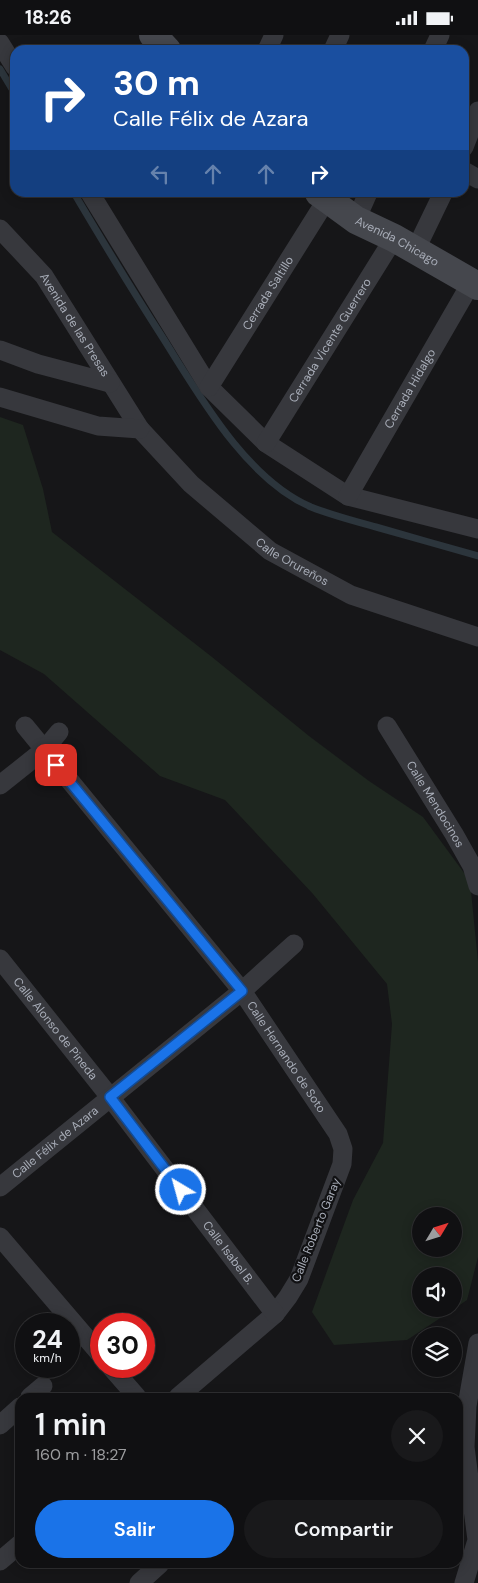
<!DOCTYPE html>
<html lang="es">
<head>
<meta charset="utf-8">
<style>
	body { margin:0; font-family:"DM Sans",sans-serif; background:#19191b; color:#f1f3f6; height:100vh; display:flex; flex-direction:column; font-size:19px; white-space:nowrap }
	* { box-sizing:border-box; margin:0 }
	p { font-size:16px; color:#9c9d9f }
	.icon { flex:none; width:28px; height:28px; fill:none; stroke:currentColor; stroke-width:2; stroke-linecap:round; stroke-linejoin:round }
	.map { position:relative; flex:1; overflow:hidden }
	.details { position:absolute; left:15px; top:1358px; width:448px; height:175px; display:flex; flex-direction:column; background:#101012; border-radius:15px; box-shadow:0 2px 12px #0003,0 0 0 1px #303032 }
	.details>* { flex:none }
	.top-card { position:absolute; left:10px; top:10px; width:459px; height:152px; border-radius:15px; box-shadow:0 2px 12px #0003,0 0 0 1px #303032; background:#1a4fa0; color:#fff; overflow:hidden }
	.needle { width:32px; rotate:52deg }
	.controls { position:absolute; left:412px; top:1172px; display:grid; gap:10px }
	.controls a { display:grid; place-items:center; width:50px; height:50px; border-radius:50%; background:#101012; box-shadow:0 2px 12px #0003,0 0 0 1px #303032; font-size:25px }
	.speed { position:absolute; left:15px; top:1278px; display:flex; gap:10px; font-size:25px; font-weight:700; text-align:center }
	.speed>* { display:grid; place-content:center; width:65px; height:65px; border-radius:50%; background:#101012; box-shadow:0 2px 12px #0003,0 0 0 1px #303032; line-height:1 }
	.speed small { font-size:12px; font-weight:400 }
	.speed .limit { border:8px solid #d22; background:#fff; color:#111 }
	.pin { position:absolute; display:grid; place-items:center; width:42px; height:42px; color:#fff; margin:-21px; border-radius:10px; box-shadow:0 2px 8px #0006 }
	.me { position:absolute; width:55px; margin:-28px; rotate:323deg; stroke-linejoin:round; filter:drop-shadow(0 0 4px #0008) }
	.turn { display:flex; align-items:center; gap:18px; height:105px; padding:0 20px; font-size:22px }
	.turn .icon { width:65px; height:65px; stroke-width:2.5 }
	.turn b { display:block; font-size:35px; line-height:42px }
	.lanes { display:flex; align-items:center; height:48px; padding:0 20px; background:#0003; justify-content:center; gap:25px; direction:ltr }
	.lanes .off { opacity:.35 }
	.round { display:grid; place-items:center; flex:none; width:52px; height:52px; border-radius:26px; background:#19191b }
	.overview { display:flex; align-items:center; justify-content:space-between; height:85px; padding:0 20px }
	h1 { font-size:30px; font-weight:600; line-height:38px }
	.action { display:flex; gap:10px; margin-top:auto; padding:10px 20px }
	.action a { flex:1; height:58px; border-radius:30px; background:#1a73e8; color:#fff; font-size:20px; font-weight:600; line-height:58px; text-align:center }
	.action a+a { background:#19191b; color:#f1f3f6 }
	.status { display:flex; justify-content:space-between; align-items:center; height:35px; padding:0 25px; background:#101012; direction:ltr }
	.status svg { height:14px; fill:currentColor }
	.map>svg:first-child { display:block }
	.green { fill:#1e261f; fill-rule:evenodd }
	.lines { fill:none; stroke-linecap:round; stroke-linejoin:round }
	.stream { stroke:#2c353c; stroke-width:7 }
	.street { stroke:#37383d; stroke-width:19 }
	.secondary { stroke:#45474d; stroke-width:28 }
	.route-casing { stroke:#114b97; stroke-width:12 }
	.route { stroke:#1a73e8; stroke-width:9 }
	.labels { text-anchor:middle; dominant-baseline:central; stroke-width:4.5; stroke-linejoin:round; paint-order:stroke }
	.street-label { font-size:12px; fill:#a8adb8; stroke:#111113 }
</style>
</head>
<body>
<div class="status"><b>18:26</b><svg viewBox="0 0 49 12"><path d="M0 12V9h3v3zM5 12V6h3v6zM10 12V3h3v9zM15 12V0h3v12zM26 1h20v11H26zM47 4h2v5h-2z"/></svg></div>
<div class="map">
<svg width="478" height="1548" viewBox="0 0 478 1548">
	<rect width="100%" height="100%" fill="#161618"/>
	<path class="green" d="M0 382 23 390 43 454 52 497 212 622 309 701 369 746 423 782 470 846 478 927V1222L467 1265 454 1274V1241H421V1274H454L407 1305 334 1310 312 1277 353 1165 383 1108 392 989 387 949 313 859 225 765 160 741 44 639 0 615ZM421 1181H454V1214H421Z"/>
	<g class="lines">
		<path class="stream" d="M0 34 15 59
			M74 158C103 207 132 255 163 303 199 360 246 444 311 472 331 480 354 486 376 492 410 502 444 511 478 521"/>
		<g class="street">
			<path d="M0 8 15 32"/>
			<path d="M267 15 274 0"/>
			<path d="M333 15 340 0"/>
			<path d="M433 15 440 0"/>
			<path d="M464 112 478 76"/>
			<path d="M464 136 478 144"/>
			<path d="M90 158 209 352 266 408 348 461 478 494"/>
			<path d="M356 185 368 158"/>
			<path id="s1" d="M0 194 44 241 140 394 191 449 270 516 351 560 478 602"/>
			<path d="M415 216 443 158"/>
			<path d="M0 315 38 329 110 348"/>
			<path id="s2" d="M209 352 327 164"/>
			<path d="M0 362 98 391 140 394"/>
			<path id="s3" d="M266 408 394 203"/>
			<path id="s4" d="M348 461 471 248"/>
			<path id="s5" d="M25 691 242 956 338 1099 343 1114 342 1129 299 1244 288 1262 275 1279 178 1362"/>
			<path id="s6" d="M387 691 454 799 472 831 478 851"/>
			<path d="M0 750 44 715 59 697"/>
			<path id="s7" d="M0 924 110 1062 275 1279"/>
			<path id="s8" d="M0 1152 242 956 294 909"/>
			<path d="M0 1202 101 1320"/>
			<path d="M110 1331 137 1362"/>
			<path d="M30 1362 43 1351"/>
			<path d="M0 1390 20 1372"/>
			<path d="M0 1526 20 1509"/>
			<path d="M139 1548 160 1529"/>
			<path d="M464 1548 477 1505 465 1412 467 1371 478 1308"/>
		</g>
		<g class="secondary">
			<path d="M153 0 167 15"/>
			<path id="s9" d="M319 158 356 185 394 203 478 251"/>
		</g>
	</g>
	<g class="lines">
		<g class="route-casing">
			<path id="route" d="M56 730 242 956 110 1062 181 1155"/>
		</g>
		<use href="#route" class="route"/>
	</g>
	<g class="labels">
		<g class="street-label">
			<text stroke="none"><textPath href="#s9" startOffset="92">Avenida Chicago</textPath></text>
			<text stroke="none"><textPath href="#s2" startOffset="111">Cerrada Saltillo</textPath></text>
			<text stroke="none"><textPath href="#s1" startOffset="122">Avenida de las Presas</textPath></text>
			<text stroke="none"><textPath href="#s3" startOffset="121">Cerrada Vicente Guerrero</textPath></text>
			<text stroke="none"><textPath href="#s4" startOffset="124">Cerrada Hidalgo</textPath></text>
			<text stroke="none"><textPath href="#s1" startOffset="448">Calle Orureños</textPath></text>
			<text stroke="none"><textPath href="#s6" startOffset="92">Calle Mendocinos</textPath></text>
			<text stroke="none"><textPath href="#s7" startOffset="89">Calle Alonso de Pineda</textPath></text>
			<text stroke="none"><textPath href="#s5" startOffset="422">Calle Hernando de Soto</textPath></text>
			<text stroke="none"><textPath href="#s8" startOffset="71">Calle Félix de Azara</textPath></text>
			<text transform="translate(316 1195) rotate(-68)">Calle Roberto Garay</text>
			<text stroke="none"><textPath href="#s7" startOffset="372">Calle Isabel B.</textPath></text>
		</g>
	</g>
</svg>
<div class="controls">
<a><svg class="needle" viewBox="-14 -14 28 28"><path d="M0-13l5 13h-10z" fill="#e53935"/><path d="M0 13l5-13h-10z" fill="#9c9d9f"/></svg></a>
<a><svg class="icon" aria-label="sound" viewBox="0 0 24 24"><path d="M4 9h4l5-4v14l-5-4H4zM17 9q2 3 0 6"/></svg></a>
<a><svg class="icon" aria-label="layers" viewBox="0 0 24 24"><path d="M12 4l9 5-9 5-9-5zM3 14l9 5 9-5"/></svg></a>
</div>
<div class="speed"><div>24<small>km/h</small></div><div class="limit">30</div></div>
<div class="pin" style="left:56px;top:730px;background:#d93025"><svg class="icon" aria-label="arrive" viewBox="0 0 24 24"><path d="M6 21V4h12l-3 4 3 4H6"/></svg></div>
<svg class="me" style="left:181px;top:1155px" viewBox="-20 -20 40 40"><circle r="17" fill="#1a73e8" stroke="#fff" stroke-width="3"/><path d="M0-11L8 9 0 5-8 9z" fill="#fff"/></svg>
<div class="top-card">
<div class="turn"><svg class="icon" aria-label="right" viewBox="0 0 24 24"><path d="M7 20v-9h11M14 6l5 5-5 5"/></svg><div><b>30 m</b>Calle Félix de Azara</div></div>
<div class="lanes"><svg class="icon off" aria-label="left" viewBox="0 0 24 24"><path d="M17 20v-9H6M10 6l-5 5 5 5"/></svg><svg class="icon off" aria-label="ahead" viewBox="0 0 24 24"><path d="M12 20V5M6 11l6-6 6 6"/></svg><svg class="icon off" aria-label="ahead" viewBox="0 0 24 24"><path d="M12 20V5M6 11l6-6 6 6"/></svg><svg class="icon" aria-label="right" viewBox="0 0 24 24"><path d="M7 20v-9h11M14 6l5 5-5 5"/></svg></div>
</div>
<section class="details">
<div class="overview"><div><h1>1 min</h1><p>160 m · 18:27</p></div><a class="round"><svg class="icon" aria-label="close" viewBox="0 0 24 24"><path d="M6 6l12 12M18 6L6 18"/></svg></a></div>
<div class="action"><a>Salir</a><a>Compartir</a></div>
</section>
</div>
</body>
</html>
